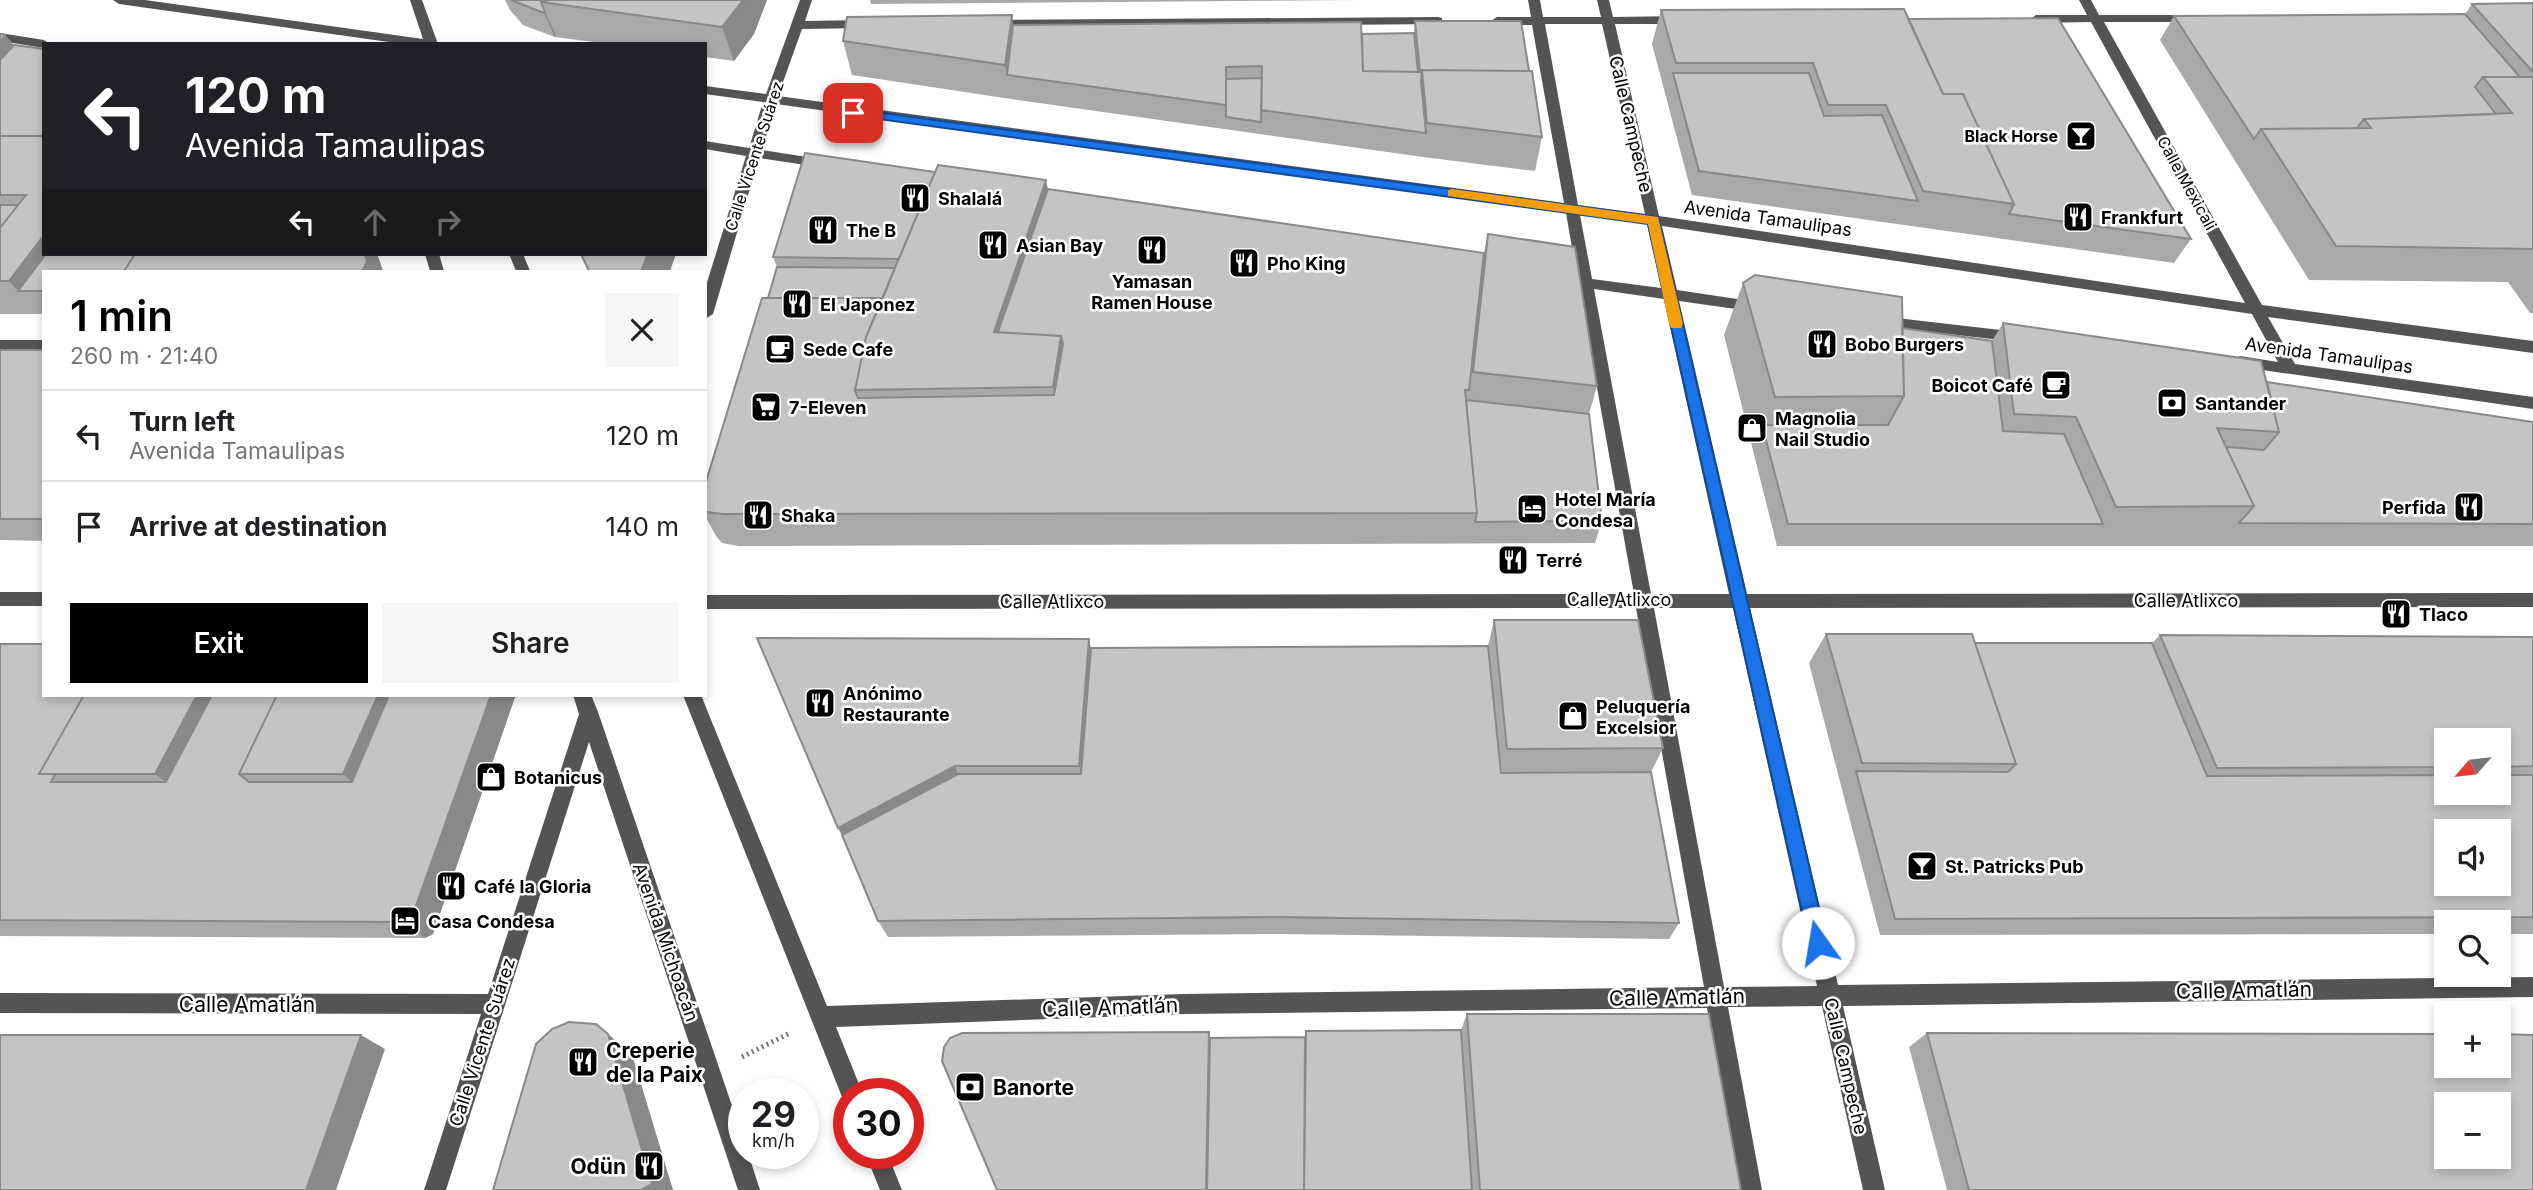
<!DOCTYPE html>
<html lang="en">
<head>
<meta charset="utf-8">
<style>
	body { margin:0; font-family:Inter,sans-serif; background:#f6f6f6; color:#202124; height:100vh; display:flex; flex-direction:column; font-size:26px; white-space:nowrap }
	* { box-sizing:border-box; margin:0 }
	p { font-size:23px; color:#757577 }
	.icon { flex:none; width:38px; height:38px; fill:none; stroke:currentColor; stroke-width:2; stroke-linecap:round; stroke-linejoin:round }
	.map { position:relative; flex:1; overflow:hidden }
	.side { position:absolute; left:42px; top:270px; width:665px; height:427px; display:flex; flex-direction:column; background:#fff; border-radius:0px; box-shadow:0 4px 10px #0003 }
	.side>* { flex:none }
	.hud { position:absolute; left:42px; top:42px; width:665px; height:214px; border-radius:0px; box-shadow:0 4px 10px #0003; background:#202124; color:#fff; overflow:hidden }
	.needle { width:46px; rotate:242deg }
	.buttons { position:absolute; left:2434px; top:728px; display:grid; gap:14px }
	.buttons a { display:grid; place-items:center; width:77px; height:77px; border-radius:0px; background:#fff; box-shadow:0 4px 10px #0003; font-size:35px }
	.speed { position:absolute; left:728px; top:1078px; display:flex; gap:14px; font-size:35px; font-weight:700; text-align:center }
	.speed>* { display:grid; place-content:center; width:91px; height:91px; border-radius:50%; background:#fff; box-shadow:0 4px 10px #0003; line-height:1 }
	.speed small { font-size:18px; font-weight:400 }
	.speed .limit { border:10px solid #d22; background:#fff; color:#111 }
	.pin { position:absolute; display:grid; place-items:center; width:60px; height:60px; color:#fff; margin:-30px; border-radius:14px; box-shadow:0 4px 10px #0006 }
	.me { position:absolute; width:77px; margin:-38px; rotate:347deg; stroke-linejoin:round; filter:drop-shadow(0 0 5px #0008) }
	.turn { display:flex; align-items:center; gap:24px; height:147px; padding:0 28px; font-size:32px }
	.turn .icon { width:91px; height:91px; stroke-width:2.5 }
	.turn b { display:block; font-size:49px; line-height:60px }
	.lanes { display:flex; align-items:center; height:66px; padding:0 28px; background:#0003; justify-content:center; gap:35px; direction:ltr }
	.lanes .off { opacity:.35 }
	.round { display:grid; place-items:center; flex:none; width:74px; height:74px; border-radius:0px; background:#f6f6f6 }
	.headline { display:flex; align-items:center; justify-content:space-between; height:119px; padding:0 28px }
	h1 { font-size:42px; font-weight:600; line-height:52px; color:#000 }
	.button { display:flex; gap:14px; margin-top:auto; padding:14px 28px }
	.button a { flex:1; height:80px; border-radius:0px; background:#000; color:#fff; font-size:28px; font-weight:600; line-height:80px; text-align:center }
	.button a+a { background:#f6f6f6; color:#202124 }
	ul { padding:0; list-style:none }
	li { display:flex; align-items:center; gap:21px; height:91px; padding:0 28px; border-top:2px solid #e0e0e0 }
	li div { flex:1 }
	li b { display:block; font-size:26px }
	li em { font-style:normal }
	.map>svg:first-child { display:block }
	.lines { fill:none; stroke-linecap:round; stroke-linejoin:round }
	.path { stroke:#767676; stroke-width:5; stroke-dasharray:2 3.5; stroke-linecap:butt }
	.minor { fill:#545454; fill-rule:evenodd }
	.wall { fill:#a9a9a9; fill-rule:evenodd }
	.shaded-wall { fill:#898989 }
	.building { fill:#c4c4c4; stroke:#898989; stroke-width:2; fill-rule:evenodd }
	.route { fill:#1a73e8; stroke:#114b97; stroke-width:2 }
	.slow { fill:#f59e0b }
	.labels { text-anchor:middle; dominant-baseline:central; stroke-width:5; stroke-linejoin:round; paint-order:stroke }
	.far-poi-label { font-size:16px; font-weight:bold; fill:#000; stroke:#fff; text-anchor:end }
	.far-street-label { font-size:16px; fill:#000; stroke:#fff }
	.street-label { font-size:18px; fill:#000; stroke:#fff }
	.poi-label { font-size:18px; font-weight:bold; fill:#000; stroke:#fff; text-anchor:start }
	.near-street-label { font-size:21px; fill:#000; stroke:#fff }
	.near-poi-label { font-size:21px; font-weight:bold; fill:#000; stroke:#fff; text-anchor:start }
</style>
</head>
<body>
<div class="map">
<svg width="2533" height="1190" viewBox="0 0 2533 1190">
	<rect width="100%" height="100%" fill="#fff"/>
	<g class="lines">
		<path class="path" d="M742 1057 790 1033"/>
		<path class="minor" d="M113 0H145L423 39 410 0H422L438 44H403L119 4Z
			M800 0H812L805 21 867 20 873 24 867 28 802 29 778 96 1564 203 1532 25H1497L1491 21 1497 17H1531L1528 0H1540L1543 17H1601L1597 0H1609L1613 17 1683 16 1689 20 1683 24H1615L1659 216 2245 303 2091 22 2036 23 2030 19 2036 15H2087L2079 0H2091L2099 15H2201L2203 18 2197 22H2104L2262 305 2533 341V353L2268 317 2295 364 2533 397V409L2235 366 2232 362 2235 358 2240 356 2278 362 2252 314 1662 226 1677 290 1757 302 1764 307 1757 312 1679 301 1747 594 2533 593V607L1750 608 1838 985 2533 977V997L1843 1006 1885 1190H1863L1822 1006 1728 1007 1762 1190H1740L1707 1008 1184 1014 836 1027 863 1094H849V1104L844 1102 683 695H701L827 1006 1184 994 1704 987 1636 608 705 609V595L1634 594 1579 287 1554 283 1552 279 1559 274 1577 276 1566 213 776 104 762 150 826 160 833 164 826 168 759 158 713 314 705 319V289L746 156 705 149V141L749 148 763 102 705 94V86L766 94ZM1545 24H1602L1645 214 1578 205ZM1580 215 1647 224 1661 288 1592 279ZM1594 289 1664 299 1729 594H1651ZM1654 608H1733L1817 986 1724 987Z
			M1438 17 1442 18V24L990 28 984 24 990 20Z
			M0 33 44 40 50 44H44V48L0 41Z
			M425 254H439L444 271H430Z
			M509 254H523L530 271H516Z
			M1879 316 2018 332 2026 337 2018 342 1879 326 1871 321Z
			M0 340H44V350H0Z
			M0 592H44V606H0Z
			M573 695H591L598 712 744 1141V1153H748L760 1190H738L589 742 446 1190H424L481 1014 0 1013V993L488 994 579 714Z
			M865 1153H887L902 1190H880Z"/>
	</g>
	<path class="wall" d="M505 0H767L754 34 734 61 705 57V44H610L555 37 523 25 510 10Z
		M870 0H1360L871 4Z
		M2533 3V313H2530L2508 282 2309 280 2160 40 2174 16 2465 14 2472 4Z
		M1661 10 1908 19 2191 239 2174 263 1692 195 1652 44Z
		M1012 15 1013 25 1362 34 1414 33 1415 21 1529 71 1542 137 1535 171 1423 157 1011 99 852 75 843 41Z
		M0 34 5 35 14 45 44 254H377L383 271H44V314H0Z
		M935 172 1046 180 1048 189 1484 253 1488 234 1597 386 1589 414 1602 521 1595 543 739 546 722 543 716 536 705 516V485L768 298 777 267 773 257Z
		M1743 283 1902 328 1992 341 2003 323 2267 382 2533 422V546H1777L1724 335Z
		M0 350H44V541L0 540Z
		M1494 620 1663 748 1651 772 1679 923 1669 939 1277 934 888 937 878 921 842 835 838 828 1091 648 1488 646Z
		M1826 634 1975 643H2152L2160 635 2533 637V934H2499V922H2446V934L1880 935 1809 663ZM2446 740H2499V793H2446Z
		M0 644 44 695H514L515 697 433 934 425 938 0 936Z
		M1467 1014 1741 1190H997L1305 1037 1461 1030Z
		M1927 1033 2533 1190H1947L1909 1047Z"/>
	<path class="shaded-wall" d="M743 0H767L754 34 734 61 722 27Z
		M545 12 556 36 555 37 544 13Z
		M1012 15 1017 49 1007 75 1005 65Z
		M5 35 33 69 0 107V41Z
		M1046 180 1053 223 1014 341 994 332Z
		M44 215V254H85L18 291 9 281Z
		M365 254H377L383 271H362Z
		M648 254H676L670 271H641Z
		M1061 336 1068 377 1060 427 1053 387Z
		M1089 639 1095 668 1085 793 1079 766Z
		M197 695H246L192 801 155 774Z
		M378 695H418L373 801 343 774Z
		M491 695H514L515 697 433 934 425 938 403 922Z
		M955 766 965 792 852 853 838 828Z
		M608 1034 632 1054 673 1190H641Z
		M361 1035 385 1049 336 1190H306Z"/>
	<path class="building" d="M511 0H550L541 2 545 12 544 13Z
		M550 0H743L722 27 541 2Z
		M2533 3V72L2472 4Z
		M1904 9 1943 94H1963L2014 204 1923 191 1886 105H1828L1813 63H1676L1661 10Z
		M2465 14 2520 77H2483L2475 87 2496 114 2364 119 2357 128 2261 129 2254 139 2174 16Z
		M1012 15 1005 65 843 41 847 17Z
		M2058 18 2191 239 2009 214 2014 204 1963 94H1943L1908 19Z
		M1415 21H1521L1529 71 1422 70 1421 81 1426 133 1261 110 1262 66 1226 67V105L1007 75 1013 25 1361 22 1363 71 1420 72Z
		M1414 33 1418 72 1363 71 1362 34Z
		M0 34 5 35 0 41Z
		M14 45 44 49V136H0V60Z
		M1422 70 1532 71 1542 137 1427 123Z
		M1673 73H1809L1824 116 1882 115 1918 201 1699 171Z
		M2483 77H2533V249L2336 246 2261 129 2371 128 2364 119 2512 113Z
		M1262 78 1261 122 1226 117V79Z
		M0 136H44V235L9 281H0V228L26 195H0Z
		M805 153 935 172 899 259 773 257Z
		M938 165 1046 180 994 332 1061 336 1053 387 855 390 866 337Z
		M1048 189 1484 253 1469 390H1465L1477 513 723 514 706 512 705 485 762 298H883L866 337 855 390 858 398 1054 395 1063 344 1061 336 998 332Z
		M0 205H18L0 228Z
		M1488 234 1575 247 1597 386 1473 372Z
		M46 254H135L124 271H44V291H18Z
		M135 254H365L367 262 362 271H124Z
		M581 254H648L641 271H589Z
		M777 267 895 268 883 298H768Z
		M1755 275 1902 297 1904 396 1775 397 1743 283Z
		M2003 323 2261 361 2279 432 2217 428 2254 506 2116 507 2076 417 2014 414Z
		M1902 328 1992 341 2003 431 2064 434 2103 524H1788L1762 425H1888L1904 396Z
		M0 350H44V519H0Z
		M2267 382 2533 422V524L2239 523 2254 506 2226 447 2264 450 2279 432Z
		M1466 400 1589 414 1602 521 1475 522 1477 513Z
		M1494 620H1638L1663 748 1507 749Z
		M1826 634H1972L2016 764 1862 763Z
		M2160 635 2533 637V766L2499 767V740H2446V767L2217 768Z
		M757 638 1089 639 1079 766H955L838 828Z
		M1975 643H2152L2207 776 2446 775V793H2499V775H2533V917L1895 919 1856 771 2008 772 2016 764ZM2446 831H2499V884H2446Z
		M0 644H44V695H84L39 774H55L51 782H166L212 695H277L239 774 249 782H352L389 695H491L412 917 403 922 0 920Z
		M1488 646 1501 773 1651 772 1679 923 1278 917 878 921 842 835 958 774H1081L1091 648Z
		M84 695H197L155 774H39Z
		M277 695H378L343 774H239Z
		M1467 1014H1709L1741 1190H1480Z
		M569 1022 596 1024 608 1034 652 1184 641 1190H493L536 1044 552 1029Z
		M1461 1030 1472 1190H1304L1306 1031Z
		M1209 1032 1206 1190H997L942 1061 944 1047 950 1038 962 1033Z
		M1927 1033 2446 1034V1066H2499V1034L2533 1035V1190H1969ZM2446 1104H2499V1157H2446Z
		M0 1035H361L306 1190H0Z
		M1305 1037 1304 1190H1207L1210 1038Z"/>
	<path class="route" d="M853 109 1658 217 1827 943 1825 949 1818 952 1811 949 1809 943 1648 224 849 115V110Z"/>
	<path class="slow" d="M1452 189 1658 217 1683 324 1681 328H1671L1669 324 1648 224 1448 196V190Z"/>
	<defs>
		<g id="bar-square" transform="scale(1.575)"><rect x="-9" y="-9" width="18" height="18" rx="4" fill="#000" stroke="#fff"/><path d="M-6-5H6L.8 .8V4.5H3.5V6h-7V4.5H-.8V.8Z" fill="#fff"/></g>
		<g id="restaurant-square" transform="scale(1.575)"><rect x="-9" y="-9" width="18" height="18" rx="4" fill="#000" stroke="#fff"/><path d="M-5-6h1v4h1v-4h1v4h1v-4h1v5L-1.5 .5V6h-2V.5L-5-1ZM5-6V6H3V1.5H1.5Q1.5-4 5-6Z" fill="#fff"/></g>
		<g id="cafe-square" transform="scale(1.575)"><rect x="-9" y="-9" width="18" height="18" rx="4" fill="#000" stroke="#fff"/><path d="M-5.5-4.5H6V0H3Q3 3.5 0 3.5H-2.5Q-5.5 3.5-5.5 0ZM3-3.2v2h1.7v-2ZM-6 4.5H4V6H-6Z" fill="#fff"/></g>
		<g id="bank-square" transform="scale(1.575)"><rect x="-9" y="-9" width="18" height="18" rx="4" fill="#000" stroke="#fff"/><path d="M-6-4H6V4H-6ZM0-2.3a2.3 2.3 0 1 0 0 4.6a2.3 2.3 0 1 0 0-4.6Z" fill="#fff"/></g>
		<g id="supermarket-square" transform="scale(1.575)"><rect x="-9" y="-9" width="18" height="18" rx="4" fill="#000" stroke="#fff"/><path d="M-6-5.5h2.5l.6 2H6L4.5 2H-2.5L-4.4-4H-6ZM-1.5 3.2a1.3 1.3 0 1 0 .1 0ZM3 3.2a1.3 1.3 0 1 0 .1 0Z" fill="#fff"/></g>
		<g id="shop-square" transform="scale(1.575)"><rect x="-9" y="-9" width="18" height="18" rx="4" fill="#000" stroke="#fff"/><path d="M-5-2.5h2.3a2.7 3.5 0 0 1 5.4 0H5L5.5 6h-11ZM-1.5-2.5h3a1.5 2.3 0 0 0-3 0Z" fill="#fff"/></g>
		<g id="hotel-square" transform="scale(1.575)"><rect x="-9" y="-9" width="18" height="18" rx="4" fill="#000" stroke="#fff"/><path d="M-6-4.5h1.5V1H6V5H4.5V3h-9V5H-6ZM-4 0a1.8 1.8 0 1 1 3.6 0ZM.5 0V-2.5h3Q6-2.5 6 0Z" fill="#fff"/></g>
	</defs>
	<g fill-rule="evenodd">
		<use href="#bar-square" x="2081" y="136"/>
		<use href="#restaurant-square" x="915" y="198"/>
		<use href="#restaurant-square" x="2078" y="217"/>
		<use href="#restaurant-square" x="823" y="230"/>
		<use href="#restaurant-square" x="993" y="245"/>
		<use href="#restaurant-square" x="1152" y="250"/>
		<use href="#restaurant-square" x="1244" y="263"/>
		<use href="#restaurant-square" x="797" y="304"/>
		<use href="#restaurant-square" x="1822" y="344"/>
		<use href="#cafe-square" x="780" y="349"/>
		<use href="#cafe-square" x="2056" y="385"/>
		<use href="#bank-square" x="2172" y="403"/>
		<use href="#supermarket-square" x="766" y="407"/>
		<use href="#shop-square" x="1752" y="428"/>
		<use href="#restaurant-square" x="2469" y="507"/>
		<use href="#hotel-square" x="1532" y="509"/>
		<use href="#restaurant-square" x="758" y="515"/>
		<use href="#restaurant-square" x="1513" y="560"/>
		<use href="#restaurant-square" x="2396" y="614"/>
		<use href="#restaurant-square" x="820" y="703"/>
		<use href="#shop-square" x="1573" y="716"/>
		<use href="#shop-square" x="491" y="777"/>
		<use href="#bar-square" x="1922" y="866"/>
		<use href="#restaurant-square" x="451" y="886"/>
		<use href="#hotel-square" x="405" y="921"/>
		<use href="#restaurant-square" x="583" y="1062"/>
		<use href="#bank-square" x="970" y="1087"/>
		<use href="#restaurant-square" x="649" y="1166"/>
	</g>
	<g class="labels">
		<g class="far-poi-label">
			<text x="2058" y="136">Black Horse</text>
		</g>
		<g class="far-street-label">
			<text transform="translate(754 156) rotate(-72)">Calle Vicente Suárez</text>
			<text transform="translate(2187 183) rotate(61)">Calle Mexicali</text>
		</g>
		<g class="street-label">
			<text transform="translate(1631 124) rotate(77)">Calle Campeche</text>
			<text transform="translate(1768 218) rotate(8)">Avenida Tamaulipas</text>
			<text transform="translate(2329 355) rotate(8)">Avenida Tamaulipas</text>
			<text x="1619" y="599">Calle Atlixco</text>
			<text x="2186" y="600">Calle Atlixco</text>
			<text x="1052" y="601">Calle Atlixco</text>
			<text transform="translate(666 942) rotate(71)">Avenida Michoacán</text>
			<text transform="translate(482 1042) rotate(-72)">Calle Vicente Suárez</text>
			<text transform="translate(1846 1066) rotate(77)">Calle Campeche</text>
		</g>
		<g class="poi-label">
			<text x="938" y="198">Shalalá</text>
			<text x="2101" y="217">Frankfurt</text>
			<text x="846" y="230">The B</text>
			<text x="1016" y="245">Asian Bay</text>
			<text x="1267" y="263">Pho King</text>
			<text x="1152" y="281" text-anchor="middle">Yamasan<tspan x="1152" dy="21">Ramen House</tspan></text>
			<text x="820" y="304">El Japonez</text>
			<text x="1845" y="344">Bobo Burgers</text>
			<text x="803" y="349">Sede Cafe</text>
			<text x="2033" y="385" text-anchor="end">Boicot Café</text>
			<text x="2195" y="403">Santander</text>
			<text x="789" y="407">7-Eleven</text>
			<text x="1775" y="418">Magnolia<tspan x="1775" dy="21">Nail Studio</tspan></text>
			<text x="1555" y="499">Hotel María<tspan x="1555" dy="21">Condesa</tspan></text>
			<text x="2446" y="507" text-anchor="end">Perfida</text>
			<text x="781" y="515">Shaka</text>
			<text x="1536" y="560">Terré</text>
			<text x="2419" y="614">Tlaco</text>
			<text x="843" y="693">Anónimo<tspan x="843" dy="21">Restaurante</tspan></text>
			<text x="1596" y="706">Peluquería<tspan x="1596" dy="21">Excelsior</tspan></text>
			<text x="514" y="777">Botanicus</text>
			<text x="1945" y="866">St. Patricks Pub</text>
			<text x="474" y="886">Café la Gloria</text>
			<text x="428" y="921">Casa Condesa</text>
		</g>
		<g class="near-street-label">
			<text transform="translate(2244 990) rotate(-1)">Calle Amatlán</text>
			<text transform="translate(1677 997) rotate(-1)">Calle Amatlán</text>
			<text x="247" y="1004">Calle Amatlán</text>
			<text transform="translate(1110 1007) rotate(-2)">Calle Amatlán</text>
		</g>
		<g class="near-poi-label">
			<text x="606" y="1050">Creperie<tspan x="606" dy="24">de la Paix</tspan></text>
			<text x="993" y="1087">Banorte</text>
			<text x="626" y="1166" text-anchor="end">Odün</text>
		</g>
	</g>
</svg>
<div class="buttons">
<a><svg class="needle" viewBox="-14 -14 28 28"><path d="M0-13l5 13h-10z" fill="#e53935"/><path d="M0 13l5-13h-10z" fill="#757577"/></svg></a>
<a><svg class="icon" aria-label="sound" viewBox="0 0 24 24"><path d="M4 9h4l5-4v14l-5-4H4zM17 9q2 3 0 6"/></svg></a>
<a><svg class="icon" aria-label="search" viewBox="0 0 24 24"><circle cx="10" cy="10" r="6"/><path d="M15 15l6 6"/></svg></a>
<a>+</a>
<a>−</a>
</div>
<div class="speed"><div>29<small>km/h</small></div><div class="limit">30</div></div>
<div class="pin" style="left:853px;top:113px;background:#d93025"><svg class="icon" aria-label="arrive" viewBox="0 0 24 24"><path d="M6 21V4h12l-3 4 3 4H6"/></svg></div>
<svg class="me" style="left:1818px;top:943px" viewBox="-20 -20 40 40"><circle r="19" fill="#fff"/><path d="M0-13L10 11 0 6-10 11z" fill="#1a73e8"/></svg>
<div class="hud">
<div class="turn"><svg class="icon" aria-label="left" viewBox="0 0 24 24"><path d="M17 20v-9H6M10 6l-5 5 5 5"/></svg><div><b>120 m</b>Avenida Tamaulipas</div></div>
<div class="lanes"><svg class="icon" aria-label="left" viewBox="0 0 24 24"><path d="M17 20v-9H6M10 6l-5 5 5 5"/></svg><svg class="icon off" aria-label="ahead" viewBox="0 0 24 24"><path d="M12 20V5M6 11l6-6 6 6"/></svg><svg class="icon off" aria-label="right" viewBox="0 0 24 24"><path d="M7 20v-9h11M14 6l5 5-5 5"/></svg></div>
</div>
<section class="side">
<div class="headline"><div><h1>1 min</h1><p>260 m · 21:40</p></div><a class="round"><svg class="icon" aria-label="close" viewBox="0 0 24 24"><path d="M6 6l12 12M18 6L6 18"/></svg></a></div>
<ul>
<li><svg class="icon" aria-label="left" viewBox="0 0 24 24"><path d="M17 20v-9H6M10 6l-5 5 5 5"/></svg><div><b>Turn left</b><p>Avenida Tamaulipas</p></div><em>120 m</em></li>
<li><svg class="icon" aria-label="arrive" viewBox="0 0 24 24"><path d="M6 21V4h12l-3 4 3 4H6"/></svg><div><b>Arrive at destination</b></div><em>140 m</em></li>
</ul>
<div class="button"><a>Exit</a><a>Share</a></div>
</section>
</div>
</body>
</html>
